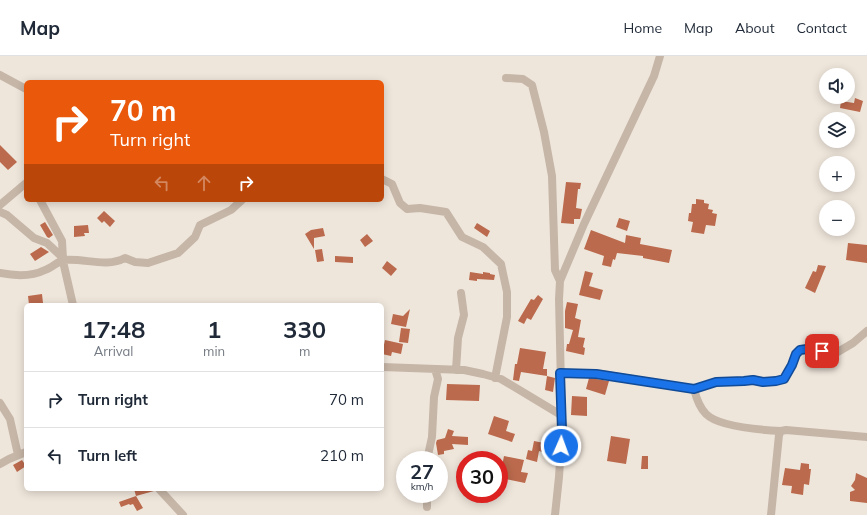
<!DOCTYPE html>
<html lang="en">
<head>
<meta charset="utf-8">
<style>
	body { margin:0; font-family:Mulish,sans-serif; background:#f6f6f7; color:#1f2937; height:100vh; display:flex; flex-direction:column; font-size:15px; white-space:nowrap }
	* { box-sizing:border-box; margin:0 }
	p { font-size:13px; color:#747a83 }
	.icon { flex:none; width:22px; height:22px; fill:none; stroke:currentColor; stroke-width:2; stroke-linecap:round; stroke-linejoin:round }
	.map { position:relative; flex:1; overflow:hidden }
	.drawer { position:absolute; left:24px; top:247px; width:360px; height:188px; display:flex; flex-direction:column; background:#fff; border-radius:6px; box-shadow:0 2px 10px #0003 }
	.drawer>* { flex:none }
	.hud { position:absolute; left:24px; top:24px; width:360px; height:122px; border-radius:6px; box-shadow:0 2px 10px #0003; background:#ea580c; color:#fff; overflow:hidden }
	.buttons { position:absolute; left:819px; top:12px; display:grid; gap:8px }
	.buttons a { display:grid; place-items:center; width:36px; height:36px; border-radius:50%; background:#fff; box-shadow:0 2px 10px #0003; font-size:20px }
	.speed { position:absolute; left:396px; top:395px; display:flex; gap:8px; font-size:20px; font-weight:700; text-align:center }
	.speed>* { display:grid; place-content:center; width:52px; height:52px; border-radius:50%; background:#fff; box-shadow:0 2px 10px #0003; line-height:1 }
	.speed small { font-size:10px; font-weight:400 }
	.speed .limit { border:6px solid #d22; background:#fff; color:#111 }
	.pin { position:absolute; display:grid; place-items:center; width:34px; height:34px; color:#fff; margin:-17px; border-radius:8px; box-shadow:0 2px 6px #0006 }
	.me { position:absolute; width:44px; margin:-22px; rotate:2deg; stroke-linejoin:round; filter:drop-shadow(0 0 3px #0008) }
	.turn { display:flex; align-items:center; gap:14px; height:84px; padding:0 20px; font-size:18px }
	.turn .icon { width:52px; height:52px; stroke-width:2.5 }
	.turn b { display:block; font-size:28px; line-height:34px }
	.lanes { display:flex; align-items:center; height:38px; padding:0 20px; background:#0003; justify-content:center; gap:20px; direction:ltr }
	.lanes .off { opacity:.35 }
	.eta { display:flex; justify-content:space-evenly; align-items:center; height:68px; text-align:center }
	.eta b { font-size:24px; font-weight:700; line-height:28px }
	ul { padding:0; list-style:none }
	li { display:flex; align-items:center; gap:12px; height:56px; padding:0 20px; border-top:1px solid #e0e1e3 }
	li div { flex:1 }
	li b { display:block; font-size:15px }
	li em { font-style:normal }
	header { display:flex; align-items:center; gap:24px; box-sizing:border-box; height:56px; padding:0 20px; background:#fff; border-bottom:1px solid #e0e1e3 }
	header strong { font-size:19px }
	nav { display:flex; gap:22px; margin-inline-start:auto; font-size:14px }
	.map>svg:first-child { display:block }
	.building { fill:#bb6a4d }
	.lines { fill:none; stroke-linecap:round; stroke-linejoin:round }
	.minor { stroke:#c6b6a8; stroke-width:8 }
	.route-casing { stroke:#114b97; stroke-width:10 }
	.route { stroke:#1a73e8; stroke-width:7 }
</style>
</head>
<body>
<header>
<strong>Map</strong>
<nav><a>Home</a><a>Map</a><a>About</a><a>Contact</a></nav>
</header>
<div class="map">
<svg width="867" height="459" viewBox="0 0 867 459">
	<rect width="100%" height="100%" fill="#efe6db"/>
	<path class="building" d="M855 42 863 45 860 56 840 52 841 45 854 47Z
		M0 89 17 106 8 114 0 106Z
		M566 126 581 127 580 133H578L576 152 582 153 580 163H574V168L561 167Z
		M696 143 704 144V147L709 148 708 153 713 154 712 157 717 158 715 170 706 169 704 178 691 176 693 166 688 165 689 157H691L692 148H696Z
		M104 155 115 165 110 171 104 165 102 167 97 162Z
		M619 162 630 165 627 175 616 171Z
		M45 166 53 179 49 182 47 181 40 169Z
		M477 167 490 175 487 181 474 172Z
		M88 169 89 177H84L85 180 74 181V170Z
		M323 172 325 180 314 182V193L305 178 311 174Z
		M591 174 625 187 626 179 641 182 640 188 672 194 669 207 643 202V200L617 197 615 204 613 203 611 211 602 209 604 200 584 193Z
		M367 178 373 185 365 191 360 184Z
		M848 187 867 189V207L846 204Z
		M41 191 49 196 35 205 30 198Z
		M322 193 324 205 317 206 315 194Z
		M335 200 353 201V207L335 206Z
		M387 205 397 213 391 220 382 212Z
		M818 209 826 210 815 237 805 232 813 215 816 216Z
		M585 215 593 217 589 230 603 234 600 244 579 239Z
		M470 216 483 218V216L490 217V218L495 219 494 224 477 223V225L469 224Z
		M42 238 43 247 29 249 28 240Z
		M538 239 543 243 531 264 527 262 524 268 518 265 531 243 534 244Z
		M567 246 578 248 575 262 581 264 578 281 585 282 583 291 585 292 584 299 566 295 567 288H569L573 274 565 272V255Z
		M410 253 406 271 391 268 393 258 403 260Z
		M401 272 410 273 408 287 399 286Z
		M385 284 403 288 401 298 392 296 391 300 382 298Z
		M520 292 546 296 543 313H547V320L521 316 519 325 513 324 515 308H517Z
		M547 320 555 322 553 336 545 334Z
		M589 322 609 325 605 339 586 333Z
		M447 328 480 329 479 345 446 344Z
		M572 340 587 341V360L571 359Z
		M494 360 509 365 506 375 515 378 512 386 488 378Z
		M448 373 454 375 452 380 468 381V389L452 388 454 393 444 395V398L438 399 436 387 437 384 445 382Z
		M611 380 630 383 626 408 607 405Z
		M534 385 544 387 542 396 539 395 537 406 526 403 528 394 532 395Z
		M504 400 524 404 521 416 528 417 525 427 501 422 503 416 501 415Z
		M642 400H648V413H641Z
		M22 404 26 410 17 416 13 409Z
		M801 407 809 408V413H811L809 429 804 428 803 439 791 437 792 430 782 429 785 412 800 414Z
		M856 417 867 422V447L850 445V436L855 434 851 430 855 424Z
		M134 433H154V435L136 440Z
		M136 440 143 452 137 455 133 448 130 449 129 448 121 451 119 446Z"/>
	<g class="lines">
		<path class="minor" d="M0 19 26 33
			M506 22 523 23 532 29 544 76 552 120 555 214 560 225
			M382 123 392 128 400 147 407 153 420 152 446 156 462 181 483 191 501 208 507 236V261L495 322
			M40 144 62 185 63 203
			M0 149 26 127
			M0 156 7 159 34 182 47 187 62 201 73 249
			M0 217C15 220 31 221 45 214 52 212 58 205 64 204 85 202 106 212 125 202L135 206 148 207 178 197 195 181 200 169 231 154 242 144
			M382 311 464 314 483 318 501 323 561 359
			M456 314 458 282 464 259 461 237
			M560 317H595L694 333 716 326 744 325 753 323 763 326 776 325 784 323 792 309 796 298 800 294 807 293 836 297 853 287 867 275
			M694 333C696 341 700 352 706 358 719 371 762 374 781 375
			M0 347 10 363 18 399
			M427 404 432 381 434 341 438 323 435 313
			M0 408 9 403 26 396
			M159 433 183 459
			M427 438V451
			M555 459 559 421 562 374 559 243 560 225 584 168 654 20 660 0
			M771 459 779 379 781 375 786 374 867 381"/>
	</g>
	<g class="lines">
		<g class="route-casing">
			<path id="route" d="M561 390 562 374 560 317 596 318 694 333 716 326 744 325 753 324 763 326 776 325 784 323 792 309 796 298 800 294 807 293 822 295"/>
		</g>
		<use href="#route" class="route"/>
	</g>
</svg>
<div class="buttons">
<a><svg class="icon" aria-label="sound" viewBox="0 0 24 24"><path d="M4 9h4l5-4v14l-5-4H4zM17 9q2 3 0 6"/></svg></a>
<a><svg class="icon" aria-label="layers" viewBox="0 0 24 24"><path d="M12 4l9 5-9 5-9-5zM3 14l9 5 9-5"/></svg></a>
<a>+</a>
<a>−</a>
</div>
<div class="speed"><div>27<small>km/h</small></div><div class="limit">30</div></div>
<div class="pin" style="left:822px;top:295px;background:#d93025"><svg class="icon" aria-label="arrive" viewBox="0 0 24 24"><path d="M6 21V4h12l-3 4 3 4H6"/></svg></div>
<svg class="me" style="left:561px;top:390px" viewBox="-20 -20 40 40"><circle r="17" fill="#1a73e8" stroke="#fff" stroke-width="3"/><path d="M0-11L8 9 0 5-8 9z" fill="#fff"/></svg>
<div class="hud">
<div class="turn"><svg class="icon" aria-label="right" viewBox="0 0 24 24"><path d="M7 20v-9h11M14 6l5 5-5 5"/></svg><div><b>70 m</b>Turn right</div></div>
<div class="lanes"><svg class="icon off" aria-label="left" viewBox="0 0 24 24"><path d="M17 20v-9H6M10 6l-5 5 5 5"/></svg><svg class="icon off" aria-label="ahead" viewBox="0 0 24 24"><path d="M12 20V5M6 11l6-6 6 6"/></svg><svg class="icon" aria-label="right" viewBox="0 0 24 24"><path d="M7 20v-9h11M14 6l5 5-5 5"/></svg></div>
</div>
<section class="drawer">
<div class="eta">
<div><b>17:48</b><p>Arrival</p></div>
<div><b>1</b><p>min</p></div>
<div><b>330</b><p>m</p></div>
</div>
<ul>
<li><svg class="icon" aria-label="right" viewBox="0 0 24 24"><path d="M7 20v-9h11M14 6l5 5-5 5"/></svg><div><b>Turn right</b></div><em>70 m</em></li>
<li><svg class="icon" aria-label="left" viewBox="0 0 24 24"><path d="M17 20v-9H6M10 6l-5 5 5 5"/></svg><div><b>Turn left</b></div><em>210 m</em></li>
</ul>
</section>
</div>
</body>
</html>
